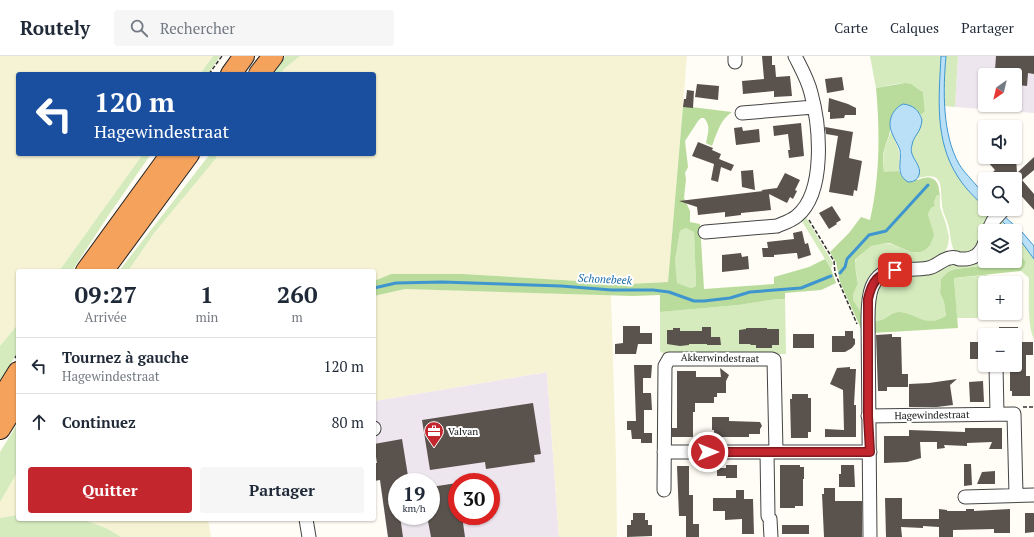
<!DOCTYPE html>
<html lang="fr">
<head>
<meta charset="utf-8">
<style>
	body { margin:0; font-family:"PT Serif",serif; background:#f6f6f7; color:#1f2937; height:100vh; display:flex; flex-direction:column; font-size:15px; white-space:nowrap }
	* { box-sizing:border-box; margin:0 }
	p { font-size:13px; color:#747a83 }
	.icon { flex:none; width:22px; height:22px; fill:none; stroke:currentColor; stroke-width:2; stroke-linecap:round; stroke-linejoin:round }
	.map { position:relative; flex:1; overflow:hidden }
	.side { position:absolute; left:16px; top:213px; width:360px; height:252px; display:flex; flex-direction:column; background:#fff; border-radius:4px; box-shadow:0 1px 3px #0004 }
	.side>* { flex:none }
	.banner { position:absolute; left:16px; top:16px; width:360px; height:84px; border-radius:4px; box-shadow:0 1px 3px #0004; background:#1a4fa0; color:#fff; overflow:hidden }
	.needle { width:26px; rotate:214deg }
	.fabs { position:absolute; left:978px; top:12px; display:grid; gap:8px }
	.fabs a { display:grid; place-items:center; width:44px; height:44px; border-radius:4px; background:#fff; box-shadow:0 1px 3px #0004; font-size:20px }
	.speed { position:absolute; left:388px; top:417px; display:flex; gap:8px; font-size:20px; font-weight:700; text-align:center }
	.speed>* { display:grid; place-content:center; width:52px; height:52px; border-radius:50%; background:#fff; box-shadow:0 1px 3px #0004; line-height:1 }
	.speed small { font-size:10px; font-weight:400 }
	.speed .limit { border:6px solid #d22; background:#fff; color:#111 }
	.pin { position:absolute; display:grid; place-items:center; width:34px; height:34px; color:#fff; margin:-17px; border-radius:8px; box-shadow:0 2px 6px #0006 }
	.me { position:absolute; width:44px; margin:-22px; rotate:90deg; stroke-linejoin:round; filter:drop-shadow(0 0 3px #0008) }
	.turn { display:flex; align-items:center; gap:14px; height:84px; padding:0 12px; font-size:18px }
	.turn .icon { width:52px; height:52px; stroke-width:2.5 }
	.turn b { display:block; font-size:28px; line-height:34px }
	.eta { display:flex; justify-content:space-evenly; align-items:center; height:68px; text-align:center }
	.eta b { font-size:24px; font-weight:800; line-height:28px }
	.button { display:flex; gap:8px; margin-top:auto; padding:8px 12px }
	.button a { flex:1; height:46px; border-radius:4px; background:#c4262e; color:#fff; font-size:16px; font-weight:800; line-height:46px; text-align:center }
	.button a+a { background:#f6f6f7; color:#1f2937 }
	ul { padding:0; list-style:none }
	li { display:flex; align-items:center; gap:12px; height:56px; padding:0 12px; border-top:1px solid #e0e1e3 }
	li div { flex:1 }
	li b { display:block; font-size:15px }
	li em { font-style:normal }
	header { display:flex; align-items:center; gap:24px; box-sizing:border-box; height:56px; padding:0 20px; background:#fff; border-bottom:1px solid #e0e1e3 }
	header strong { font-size:19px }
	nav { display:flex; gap:22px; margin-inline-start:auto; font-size:14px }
	.search { width:280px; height:36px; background:#f6f6f7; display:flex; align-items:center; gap:10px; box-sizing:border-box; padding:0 14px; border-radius:4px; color:#747a83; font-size:15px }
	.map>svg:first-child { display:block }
	.industrial { fill:#eee6ef; fill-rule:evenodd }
	.farmland { fill:#f6f3d4 }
	.green { fill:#d5ebbd }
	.forest { fill:#b9dc9c; fill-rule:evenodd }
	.water { fill:#b9e0f7; stroke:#3f96cf }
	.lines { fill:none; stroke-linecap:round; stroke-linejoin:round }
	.stream { stroke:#3f96cf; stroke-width:3 }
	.building { fill:#5a524d }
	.minor-casing { stroke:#444; stroke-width:15 }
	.highway-casing { stroke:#222; stroke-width:22 }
	.path { stroke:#333; stroke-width:1.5; stroke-dasharray:4 2; stroke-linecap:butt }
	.minor { stroke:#fff; stroke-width:13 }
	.highway { stroke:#f5a25d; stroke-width:20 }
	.route-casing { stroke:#7f191e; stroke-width:10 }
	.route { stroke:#c4262e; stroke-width:7 }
	.labels { text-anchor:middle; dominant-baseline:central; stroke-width:4; stroke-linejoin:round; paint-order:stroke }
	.street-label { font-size:10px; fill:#111; stroke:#fff }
	.poi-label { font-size:10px; fill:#111; stroke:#fff; text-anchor:start }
	.water-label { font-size:11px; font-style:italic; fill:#1768a6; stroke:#fff }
</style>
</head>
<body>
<header>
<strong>Routely</strong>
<div class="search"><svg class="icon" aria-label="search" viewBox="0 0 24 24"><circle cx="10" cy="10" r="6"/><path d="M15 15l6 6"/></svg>Rechercher</div>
<nav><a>Carte</a><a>Calques</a><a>Partager</a></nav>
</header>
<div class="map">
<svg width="1034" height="481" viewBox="0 0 1034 481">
	<rect width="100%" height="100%" fill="#fffdf5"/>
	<path class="industrial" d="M958 0H1034V57L955 51ZM985 19H1015V49H985Z
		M547 316 559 481H388L374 385V345ZM397 426H431V460H397ZM457 426H491V460H457Z"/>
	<path class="farmland" d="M0 0H213L200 18H18V98H143L59 215H18V268L0 290Z
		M300 0H687L668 226 628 228 463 218H391L374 225V215H128L155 176 219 98H374V18H281L284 13Z
		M405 233 611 239 616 402 617 481H559L547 316 374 345V240Z
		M18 415V459L0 462V446Z
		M81 463H208L211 481H121L106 472Z"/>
	<path class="green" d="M213 0H220L208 18H200Z
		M285 0H300L284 13 281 18H271Z
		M870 0H941C939 65 933 103 985 151V153H988L994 159 984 176 983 185 978 195 956 198C950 189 951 179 948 168 946 161 942 155 942 148 940 129 944 115 918 122L920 113C917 108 914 103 912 98 909 86 918 74 922 64L921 59 925 55 923 36C906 22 896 29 876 32Z
		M946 0H958L955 51 945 50 944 25Z
		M891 76C899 93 901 96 899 115L884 117C882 100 884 91 891 76Z
		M143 98H151L108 160 72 215H59Z
		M210 98H214L217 101 155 176 128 215H119Z
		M937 139H940V151L946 168 949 181 948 189 944 199 936 207 889 212 863 260C859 254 851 246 853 238 854 234 858 231 858 227 858 220 854 213 855 206 857 201 862 197 865 194 882 181 894 189 911 196L932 173 928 158 931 152 935 150 934 146Z
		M804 158 833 207 831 213 800 162Z
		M999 164 1013 175H990Z
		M686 172 694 175 696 230 691 232 676 227 675 205 680 175Z
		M1015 177 1034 203V283C1027 270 1029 238 1029 222L1021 215 1024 211 1021 201 1015 204Z
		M985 196V205H1013L956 213 941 223 940 237 944 246 946 261C926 272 919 259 901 256 892 255 888 262 881 264 878 265 874 265 871 265V250L883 222 941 211Z
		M987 219V227H985V257H989V262H957L954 222Z
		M777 243H785L786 298 666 299 660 295V256L739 249Z
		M18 268V296L0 325V290Z
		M18 367V415L0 446V396Z
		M18 459V463H81L106 472 121 481H0V462Z"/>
	<path class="forest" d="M905 27 911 28 923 36 925 55 921 59 916 53 890 66C891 79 888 80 885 91 882 99 883 108 884 116L899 115 902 121 912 126 917 123 918 124C925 120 935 120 938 129 939 131 939 136 940 139H937L934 146 935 150 931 152 928 158 934 179 930 189 925 194 920 196H911L890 187H885L871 190 860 199 855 204V210L858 228 853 238V244L863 260V277L840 226 836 206 830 196 849 177 861 161 870 164C880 121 880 75 876 32Z
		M683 50 732 56C720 64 717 77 712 90L706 87C708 77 711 70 704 62H701L698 65 685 85 688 111 685 117 686 123 684 142 690 155V166L700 168 704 233 774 228V221L809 211 825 203 831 213 836 227 821 234 785 237V243H777L739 249 660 256V239L633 240 405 233 374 240V225L391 218H463L628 228 668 226ZM686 172 694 176 696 230 691 232 677 227 675 205 680 175Z
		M1021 201 1026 206 1024 211 1021 215 954 222 958 272 872 277 871 265C874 265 878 265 881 264 888 262 892 255 901 256 919 259 927 272 946 260L944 246 940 237 941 223 948 216 956 213 1012 206Z"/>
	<path class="water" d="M941 0H946C943 33 942 78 959 108 963 116 984 136 985 141 986 144 985 148 985 151 975 142 965 132 958 121 934 84 939 41 941 0Z
		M903 48C913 49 919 54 922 64 921 77 913 80 912 89 911 92 911 95 912 98 915 106 923 113 918 121 916 125 912 126 908 126 895 118 902 107 900 94 898 88 894 83 892 77 887 66 892 53 903 48Z
		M988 153H996L1022 176 1034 190V203L1015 177V175H1013Z"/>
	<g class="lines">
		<path class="stream" d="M840 217 845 211 847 203 869 179 886 175 928 129
			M374 232 396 227 442 226 561 230 612 234H653L669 236 694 245H704L730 242 750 236 801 232 831 220"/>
	</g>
	<path class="building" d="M762 0H772V9H775L776 21 790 20 792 40 774 41V35L743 38 742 25 764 23Z
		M996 0H1034V18L1028 17 1027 30 1018 29 1019 16 995 14Z
		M842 21 844 34 827 37 825 23Z
		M697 28 719 30 718 44 695 41Z
		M687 34 694 35 693 52 683 51 684 43H686Z
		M829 42 848 48 856 52V59H845L844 62 830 63V56H828Z
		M801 67 804 100 789 102 788 94H790L788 78 774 80 773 70Z
		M742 71 743 75 759 73 760 86 736 89 734 72Z
		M825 71 853 76 849 102 862 105 857 135 854 134 853 140 829 136 838 80 826 78Z
		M698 86 713 92 712 94 721 98 719 103 734 109 731 115 721 111 718 126 711 124 714 108 692 100Z
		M992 101H1016L1017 117 1034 101V114L1022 124 1034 138V154L1015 133V123H1003L999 119 998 121 993 116 995 114 987 105Z
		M753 114 755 134 742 131 741 115Z
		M785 117 800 124 795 134 797 135 793 143 790 141 787 147 769 138 771 154 741 157V159L725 161V156L698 159 697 151 679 145 763 135 761 134 777 132Z
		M832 150 841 164 836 167 837 168 829 173 819 157Z
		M802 175 805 188 808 187 811 199 798 203 797 197H795L774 199V201H763L762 192H768L767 186 794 183 793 177Z
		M741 197 742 201 748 200 749 213 722 216V199Z
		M623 270H640V277H652V288H638L636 298H615V288L623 287Z
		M702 271H711V281H720L721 289H707V288H689V289L680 290 667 288V274H673V272H680V275H702Z
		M999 271H1018V276H1022V286H1033V299H1026V320H1030V340H1012V335H1010V309H1015V279H999Z
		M746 272H767V273H779V289H772V292H756V289H751L750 288H739V274L746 273Z
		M845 275H853V282L855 283V288L852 292 845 296H832V280H845Z
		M793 278H814V292H793Z
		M892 278V281H901L902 318H908V331H887V335H878L876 279Z
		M970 286H982L983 303H970Z
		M634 309H652L651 322H643V337H651L652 354H644V377H652V387H641V383H632L631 374H627V365H636Z
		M850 311V313H856L854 349H856V381H825V373L844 374 843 334 830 328 837 312Z
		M720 312 729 319 726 325V337H717V341H714V347H695V356H693V381H672V372H677V315H696V321H721Z
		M957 323 950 329 953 349 937 351H909V328L929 327Z
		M983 325 984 346H970L969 326Z
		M792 338H808V342H811V376H808V382H791L790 343H792Z
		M533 347 541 398 534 399 535 406 486 413 485 406 430 414 422 364Z
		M712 361H729V365L760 366 762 370 760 373V378H749V381H714V374H712Z
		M965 372H1002V393H989L992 386 967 387V390L944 389 945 392 937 393V386H920L921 402 907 406 884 407V380H909V374L965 376Z
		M402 383 409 426H397V438H395L397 460H400L403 481H388L380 424 374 425V407H377L374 388Z
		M964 408H971L972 429 964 430Z
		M726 409H737V422H726V420H717V412H726Z
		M780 409H800V411H804V423H803V450H795V452H780Z
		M841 409H854L855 431H839V418H841Z
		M677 410H689V439H693V468H699V481H686V460H679Z
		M995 415V428H977L982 416Z
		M457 427V460H462L465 481H431L427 460H431V431Z
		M824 432H835V445H862V481H824L822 438H824Z
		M736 434H744V443H753L754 478H742V463L725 464V455H713V442H736Z
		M885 442H902V463H939V453L947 454V455H966V453H974V455L1010 453V477H994V473L953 474V481H939V471L923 470V472L901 471 902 481H886Z
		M633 457H645V464H648V469H652V480L627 481V469H631V464H633Z
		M1025 457H1034V476L1025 477Z
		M782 469H809V478H782Z"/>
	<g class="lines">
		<g class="minor-casing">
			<path id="minor" d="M735 6V0
				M742 57 814 51
				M988 175 993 165 1004 153
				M705 176 777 170C784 167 791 165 797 160 826 136 820 70 811 37 808 24 801 12 795 0
				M996 309 997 358
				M868 360 1014 358 1016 439
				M374 373V372
				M664 396H870
				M767 396 768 460 770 463 771 481
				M664 434 665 310 669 303H772L774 304 776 395
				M965 441 1034 439
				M306 463 309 481
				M870 481 868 263C868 241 869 216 897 213 907 213 918 214 928 212 936 211 942 203 950 202 953 201 957 202 959 203 973 204 981 199 985 186"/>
		</g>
		<g class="highway-casing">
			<path id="highway" d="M231 18 244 0
				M259 18 273 0
				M86 215 171 98
				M103 215 189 98
				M0 345 18 316
				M0 373 18 344"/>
		</g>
		<path class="path" d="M209 18 222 0
			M809 164 834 205 835 217 857 268
			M15 302 18 297
			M1023 351H1034"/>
		<use href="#minor" class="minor"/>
		<use href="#highway" class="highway"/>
	</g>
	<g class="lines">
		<g class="route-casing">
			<path id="route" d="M708 396H870L868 360V243C872 225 878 218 895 214"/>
		</g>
		<use href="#route" class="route"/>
	</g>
	<defs>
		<g id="office-pin" transform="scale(1)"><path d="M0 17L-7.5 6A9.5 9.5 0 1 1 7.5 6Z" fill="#c4262e" stroke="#fff"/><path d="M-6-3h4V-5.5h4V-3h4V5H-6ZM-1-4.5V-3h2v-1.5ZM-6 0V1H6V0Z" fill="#fff"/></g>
	</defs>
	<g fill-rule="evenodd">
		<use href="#office-pin" x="434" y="375"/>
	</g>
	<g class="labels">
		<g class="street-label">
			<text transform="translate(720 302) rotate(1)">Akkerwindestraat</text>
			<text transform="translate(932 359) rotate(-1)">Hagewindestraat</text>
		</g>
		<g class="poi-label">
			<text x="448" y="375">Valvan</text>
		</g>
		<g class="water-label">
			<text transform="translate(605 223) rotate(3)">Schonebeek</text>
		</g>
	</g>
</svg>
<div class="fabs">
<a><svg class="needle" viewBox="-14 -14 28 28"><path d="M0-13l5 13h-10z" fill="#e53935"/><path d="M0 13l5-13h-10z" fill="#747a83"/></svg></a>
<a><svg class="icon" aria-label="sound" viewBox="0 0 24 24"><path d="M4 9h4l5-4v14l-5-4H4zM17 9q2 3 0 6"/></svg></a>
<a><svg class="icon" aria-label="search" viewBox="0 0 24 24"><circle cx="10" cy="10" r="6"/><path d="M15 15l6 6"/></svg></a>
<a><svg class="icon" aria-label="layers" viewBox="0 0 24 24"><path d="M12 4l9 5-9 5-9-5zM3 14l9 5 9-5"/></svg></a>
<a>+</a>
<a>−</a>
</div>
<div class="speed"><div>19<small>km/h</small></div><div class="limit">30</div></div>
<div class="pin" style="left:895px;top:214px;background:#d93025"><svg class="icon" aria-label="arrive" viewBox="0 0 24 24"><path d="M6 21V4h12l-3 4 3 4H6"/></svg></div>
<svg class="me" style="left:708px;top:396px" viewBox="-20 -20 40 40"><circle r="17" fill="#c4262e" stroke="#fff" stroke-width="3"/><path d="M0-11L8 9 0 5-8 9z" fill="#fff"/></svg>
<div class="banner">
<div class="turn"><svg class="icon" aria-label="left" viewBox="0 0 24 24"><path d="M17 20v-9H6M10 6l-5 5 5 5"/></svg><div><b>120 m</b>Hagewindestraat</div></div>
</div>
<section class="side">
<div class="eta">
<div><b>09:27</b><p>Arrivée</p></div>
<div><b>1</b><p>min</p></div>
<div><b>260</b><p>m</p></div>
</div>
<ul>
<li><svg class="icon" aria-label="left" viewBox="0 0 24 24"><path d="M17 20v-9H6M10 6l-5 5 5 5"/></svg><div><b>Tournez à gauche</b><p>Hagewindestraat</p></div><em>120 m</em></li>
<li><svg class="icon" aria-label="ahead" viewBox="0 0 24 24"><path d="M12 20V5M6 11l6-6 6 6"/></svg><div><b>Continuez</b></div><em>80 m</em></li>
</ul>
<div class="button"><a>Quitter</a><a>Partager</a></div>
</section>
</div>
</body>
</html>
